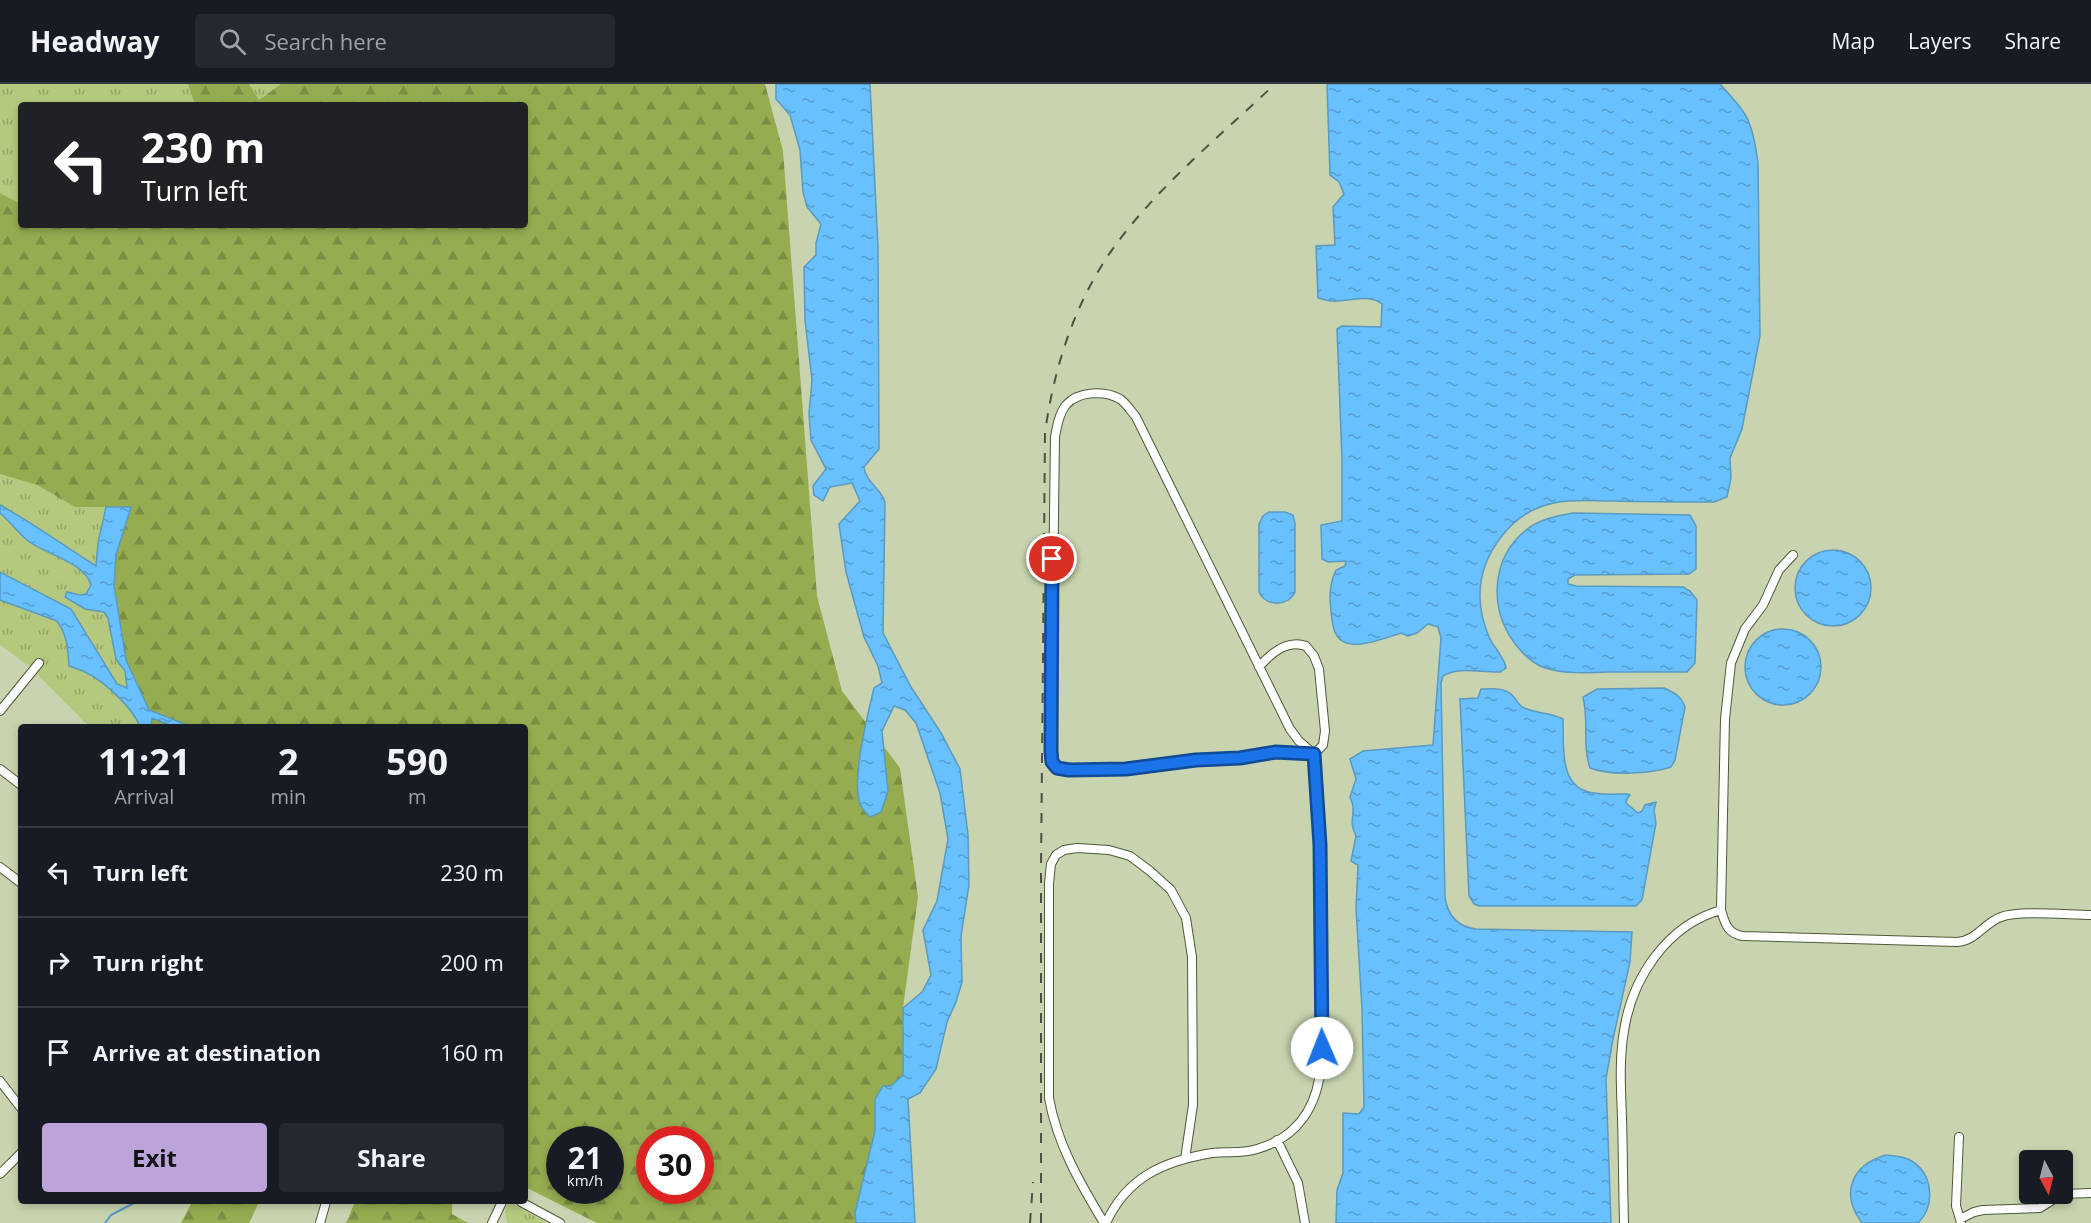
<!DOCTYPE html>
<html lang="en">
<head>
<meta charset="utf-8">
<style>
	body { margin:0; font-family:"Open Sans",sans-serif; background:#242831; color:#f1f3f6; height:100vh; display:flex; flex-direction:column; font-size:22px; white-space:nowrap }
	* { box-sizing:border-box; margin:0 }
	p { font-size:20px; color:#9ea1a6 }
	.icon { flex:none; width:33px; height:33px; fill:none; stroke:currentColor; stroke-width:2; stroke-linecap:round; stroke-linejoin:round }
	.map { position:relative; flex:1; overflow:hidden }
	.details { position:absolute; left:18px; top:640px; width:510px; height:480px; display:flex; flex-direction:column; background:#171b24; border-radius:6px; box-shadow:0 3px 9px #0003 }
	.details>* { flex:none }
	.banner { position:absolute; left:18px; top:18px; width:510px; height:126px; border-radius:6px; box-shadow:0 3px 9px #0003; background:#202124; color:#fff; overflow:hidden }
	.needle { width:39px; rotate:173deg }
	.tools { position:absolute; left:2019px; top:1066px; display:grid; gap:12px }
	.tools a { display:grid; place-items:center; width:54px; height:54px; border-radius:6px; background:#171b24; box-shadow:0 3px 9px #0003; font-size:30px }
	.speed { position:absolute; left:546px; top:1042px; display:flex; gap:12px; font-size:30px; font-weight:700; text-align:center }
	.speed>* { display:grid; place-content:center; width:78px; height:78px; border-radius:50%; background:#171b24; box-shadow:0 3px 9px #0003; line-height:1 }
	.speed small { font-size:15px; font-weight:400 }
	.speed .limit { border:9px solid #d22; background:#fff; color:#111 }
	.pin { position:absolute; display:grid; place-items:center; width:51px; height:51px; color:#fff; margin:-26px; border:3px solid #fff; border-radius:50%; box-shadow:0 2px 6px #0007 }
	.me { position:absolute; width:66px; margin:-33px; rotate:359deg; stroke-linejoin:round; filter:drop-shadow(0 0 4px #0008) }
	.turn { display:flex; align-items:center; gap:21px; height:126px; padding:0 24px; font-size:27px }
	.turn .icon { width:78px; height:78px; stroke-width:2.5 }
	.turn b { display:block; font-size:42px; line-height:51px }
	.eta { display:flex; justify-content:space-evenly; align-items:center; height:102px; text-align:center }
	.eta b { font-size:36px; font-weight:700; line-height:42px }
	.cta { display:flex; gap:12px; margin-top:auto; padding:12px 24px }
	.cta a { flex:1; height:69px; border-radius:6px; background:#bca4db; color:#111; font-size:24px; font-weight:700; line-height:69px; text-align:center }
	.cta a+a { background:#242831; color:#f1f3f6 }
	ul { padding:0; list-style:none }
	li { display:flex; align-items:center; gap:18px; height:90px; padding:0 24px; border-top:2px solid #363941 }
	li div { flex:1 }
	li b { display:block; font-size:22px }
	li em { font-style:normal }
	header { display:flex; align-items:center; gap:36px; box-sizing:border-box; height:84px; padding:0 30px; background:#171b24; border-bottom:2px solid #363941 }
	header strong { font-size:28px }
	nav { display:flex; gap:33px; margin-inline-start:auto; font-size:21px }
	.search { width:420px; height:54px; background:#242831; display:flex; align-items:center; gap:15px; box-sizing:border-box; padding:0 21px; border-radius:6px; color:#9ea1a6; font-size:22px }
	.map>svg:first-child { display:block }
	.grass { fill:url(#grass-tufts) }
	.forest { fill:url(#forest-firs); fill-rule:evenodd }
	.water { fill:url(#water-ripples); stroke:#5a99c0; stroke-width:1.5 }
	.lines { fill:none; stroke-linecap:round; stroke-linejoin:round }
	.stream { stroke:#5a99c0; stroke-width:2 }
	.minor-casing { stroke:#4f5838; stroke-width:10 }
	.minor { stroke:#fff; stroke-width:8 }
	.rail { stroke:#4e5341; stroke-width:2; stroke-dasharray:10 10; stroke-linecap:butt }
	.route-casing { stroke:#114b97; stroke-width:15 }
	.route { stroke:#1a73e8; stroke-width:10 }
</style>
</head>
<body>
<header>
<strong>Headway</strong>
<div class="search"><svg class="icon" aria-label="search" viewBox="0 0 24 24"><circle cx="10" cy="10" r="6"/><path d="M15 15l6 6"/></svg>Search here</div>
<nav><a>Map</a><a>Layers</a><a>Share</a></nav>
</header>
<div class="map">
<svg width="2091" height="1139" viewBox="0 0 2091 1139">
	<defs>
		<pattern id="grass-tufts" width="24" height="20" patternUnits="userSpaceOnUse" patternTransform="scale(1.5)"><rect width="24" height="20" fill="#b4c97e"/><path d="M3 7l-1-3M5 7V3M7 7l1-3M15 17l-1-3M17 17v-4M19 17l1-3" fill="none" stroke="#94a568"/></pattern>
		<pattern id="forest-firs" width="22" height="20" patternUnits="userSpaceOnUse" patternTransform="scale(1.5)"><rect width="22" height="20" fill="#95ad50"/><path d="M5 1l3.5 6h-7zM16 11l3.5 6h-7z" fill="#7b8e43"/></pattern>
		<pattern id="water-ripples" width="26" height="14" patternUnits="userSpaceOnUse" patternTransform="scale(1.5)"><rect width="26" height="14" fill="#68c0fe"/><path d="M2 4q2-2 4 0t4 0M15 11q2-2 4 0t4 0" fill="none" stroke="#579dce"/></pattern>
	</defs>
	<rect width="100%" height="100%" fill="#c8d4af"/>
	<path class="grass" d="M0 0H188L195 21H21V120L0 109Z
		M249 0H281L259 16Z
		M0 390 37 401 75 423H106L98 459 96 482 20 432 0 421Z
		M0 429C10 437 17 448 27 456 42 469 85 478 91 501L86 510 80 511 67 508 66 513 85 525 104 528 108 534C111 547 112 560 116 572 120 584 129 590 127 604L117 600 71 525 0 488Z
		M0 516 57 537C67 550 68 566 69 582 75 584 82 586 87 589 105 598 134 625 140 643H90L30 583 0 561Z
		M513 1120 547 1139H507L505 1128 507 1121Z"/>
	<path class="forest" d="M188 0H249L259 16 281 0H765L783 67 817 512 842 607 900 684 918 813 903 924V991L891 1002H883L875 1015V1047L855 1129 856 1139H597L525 1103V644L142 643 149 626 126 576 114 501 116 471 131 423H75L37 401 0 390V109L21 120V141H525V21H195ZM560 1056H610V1107H560ZM650 1056H700V1107H650Z
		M192 1118H259L249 1139H181Z
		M355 1118H455L452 1121V1130L468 1139H346Z"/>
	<path class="water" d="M776 0H870L878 163 879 365 864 383C865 397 881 405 885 418L883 549 911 603 941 649 960 685 968 751 969 801 961 852 962 898 956 918 947 938 936 985 920 1009 908 1015 915 1139H856L855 1129 875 1047V1015L883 1002H891L903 991V924L922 908 931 891 923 846 937 817 948 755 940 709 916 639 905 626 894 622 882 647 888 707 881 728 870 733C867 730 863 726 861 722 850 700 868 629 874 604L882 599 878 582 864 553 846 488 839 440 860 417 852 399 830 403 823 417 814 411 813 402 826 385 811 356 809 330 812 296 805 236 804 183 816 171V159L821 140 807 123 803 108 800 66 790 31 776 15Z
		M1327 0H1720C1749 32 1752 36 1758 79L1760 252 1742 345 1730 374 1731 394 1727 413 1714 418C1681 418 1647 418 1613 417 1594 417 1573 415 1554 419 1512 427 1479 471 1480 513 1480 525 1484 541 1489 553 1493 562 1506 576 1506 584L1500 588C1482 589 1458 582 1443 592L1441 599 1445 814C1448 831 1458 843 1476 845L1632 848 1630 878 1613 955 1606 995 1611 1139H1336L1337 1106 1343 1089V1029L1359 1030 1364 1023 1362 925 1356 824 1358 781 1351 777 1356 752C1347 734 1358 730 1350 713L1356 695 1350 675 1363 667 1433 661 1441 554 1438 543 1428 540 1417 549 1408 552 1401 549C1385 554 1346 571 1336 550 1332 544 1332 534 1331 527 1329 513 1330 498 1336 486L1345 482 1346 477 1328 478 1322 475 1321 441 1342 437V376L1337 245 1342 242 1381 243 1382 220C1368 209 1349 218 1333 217 1328 217 1322 215 1318 214L1316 162 1335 161 1333 123 1344 110 1339 98 1330 91Z
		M0 421C33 439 64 462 96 482L98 459 106 423H131L116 471 114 501 126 576 149 626 192 643H175L152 634 151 643H140C134 625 105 598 87 589 82 586 75 584 69 582 68 566 67 550 57 537L0 516V488L71 525 117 600 127 604 125 587 116 575 108 534 104 528 85 525 65 513 67 508 80 511 86 510 91 501C85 478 42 469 27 456 17 448 10 437 0 429Z
		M1269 428H1285L1293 431 1295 439V508C1288 523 1266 523 1259 508V440L1263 432Z
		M1573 429 1690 431 1696 442V485L1689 490 1575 491 1568 495V500L1576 502 1683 503 1690 507 1697 516 1695 579 1687 588C1661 588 1634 588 1608 588 1588 589 1564 590 1545 584 1534 580 1523 570 1516 561 1489 526 1490 475 1526 446 1540 435 1556 432 1573 429Z
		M1795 504a38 38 0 1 1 76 0a38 38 0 1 1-76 0Z
		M1745 583a38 38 0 1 1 76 0a38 38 0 1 1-76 0Z
		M1664 604C1675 609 1681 612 1685 623L1675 676 1671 683C1650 690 1611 692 1590 684 1582 660 1589 637 1583 613L1597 605Z
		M1481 605C1492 605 1505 603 1513 612 1517 616 1518 620 1522 623 1536 630 1550 628 1563 635 1564 662 1558 705 1594 709 1605 711 1617 710 1627 710L1630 711 1627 715 1626 719 1638 729 1642 727 1645 721 1656 718 1654 726 1656 739 1642 816 1636 822H1479L1474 820 1469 812 1460 615 1478 614Z
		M1886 1071C1894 1072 1902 1072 1910 1076 1933 1089 1936 1121 1918 1139H1862C1840 1110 1851 1081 1886 1071Z"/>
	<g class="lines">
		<path class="stream" d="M105 1139 111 1131 136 1118"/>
		<g class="minor-casing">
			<path id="minor" d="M0 627 39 579
				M0 685 21 701
				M0 783 21 799
				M1721 826 1725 635 1731 579 1745 545 1763 521 1779 486 1793 471
				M0 997 21 1024
				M1959 1053 1956 1122 1960 1135
				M1277 1056 1298 1099 1305 1139
				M0 1090 21 1069
				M2062 1110 2091 1109
				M521 1118 560 1139
				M320 1139 326 1118
				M492 1139 502 1118
				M1104 1139C1080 1099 1057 1060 1049 1014V799L1051 780 1056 771 1064 766 1077 764 1109 766 1130 772 1150 787 1171 806 1186 834 1192 873 1193 1021 1185 1075
				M1106 1139C1127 1093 1164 1077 1212 1069 1227 1067 1242 1070 1257 1065 1299 1053 1318 1021 1321 980L1320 761 1314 670 1299 657 1290 645 1136 333C1131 327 1126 319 1120 315 1105 306 1078 307 1066 321 1059 330 1057 342 1055 353L1051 667 1054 682 1057 684 1069 686 1126 685 1196 676 1240 673 1276 668 1314 670 1323 661 1325 647 1319 585 1314 572 1306 562C1287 555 1271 569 1259 583
				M1624 1139C1623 1104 1623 1069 1622 1034 1621 1005 1619 976 1624 947 1632 894 1667 841 1721 826 1725 840 1728 850 1743 852L1957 858C1976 857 1984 839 2001 833 2019 826 2069 831 2091 831
				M1961 1139 1960 1135 1974 1128 1983 1126 2040 1124 2062 1110"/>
		</g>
		<use href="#minor" class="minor"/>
		<path class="rail" d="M1030 1139 1033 1098
			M1041 1139V786L1045 349C1054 282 1076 214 1117 159 1161 100 1222 50 1275 0"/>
	</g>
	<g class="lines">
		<g class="route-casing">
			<path id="route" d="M1052 475 1051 667 1052 678 1057 684 1069 686 1126 685 1196 676 1240 674 1276 668 1314 670 1320 761 1322 964"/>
		</g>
		<use href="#route" class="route"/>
	</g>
</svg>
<div class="tools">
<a><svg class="needle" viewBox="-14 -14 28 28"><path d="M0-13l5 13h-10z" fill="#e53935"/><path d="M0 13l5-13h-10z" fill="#9ea1a6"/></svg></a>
</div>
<div class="speed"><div>21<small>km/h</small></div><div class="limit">30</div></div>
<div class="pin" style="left:1052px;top:475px;background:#d93025"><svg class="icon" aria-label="arrive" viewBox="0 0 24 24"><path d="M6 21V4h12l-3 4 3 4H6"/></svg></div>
<svg class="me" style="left:1322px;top:964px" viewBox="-20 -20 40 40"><circle r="19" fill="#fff"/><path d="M0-13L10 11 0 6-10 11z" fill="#1a73e8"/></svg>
<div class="banner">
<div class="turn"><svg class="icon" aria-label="left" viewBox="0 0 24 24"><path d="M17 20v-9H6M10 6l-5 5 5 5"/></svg><div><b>230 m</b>Turn left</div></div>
</div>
<section class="details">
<div class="eta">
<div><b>11:21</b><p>Arrival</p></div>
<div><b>2</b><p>min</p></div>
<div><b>590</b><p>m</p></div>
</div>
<ul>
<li><svg class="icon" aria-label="left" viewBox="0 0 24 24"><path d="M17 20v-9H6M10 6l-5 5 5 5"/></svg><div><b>Turn left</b></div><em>230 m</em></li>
<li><svg class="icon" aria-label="right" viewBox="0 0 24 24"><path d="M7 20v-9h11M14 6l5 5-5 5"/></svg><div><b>Turn right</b></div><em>200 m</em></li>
<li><svg class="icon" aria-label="arrive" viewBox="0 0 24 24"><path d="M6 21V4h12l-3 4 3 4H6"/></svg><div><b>Arrive at destination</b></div><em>160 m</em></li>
</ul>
<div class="cta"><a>Exit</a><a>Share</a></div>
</section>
</div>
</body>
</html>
